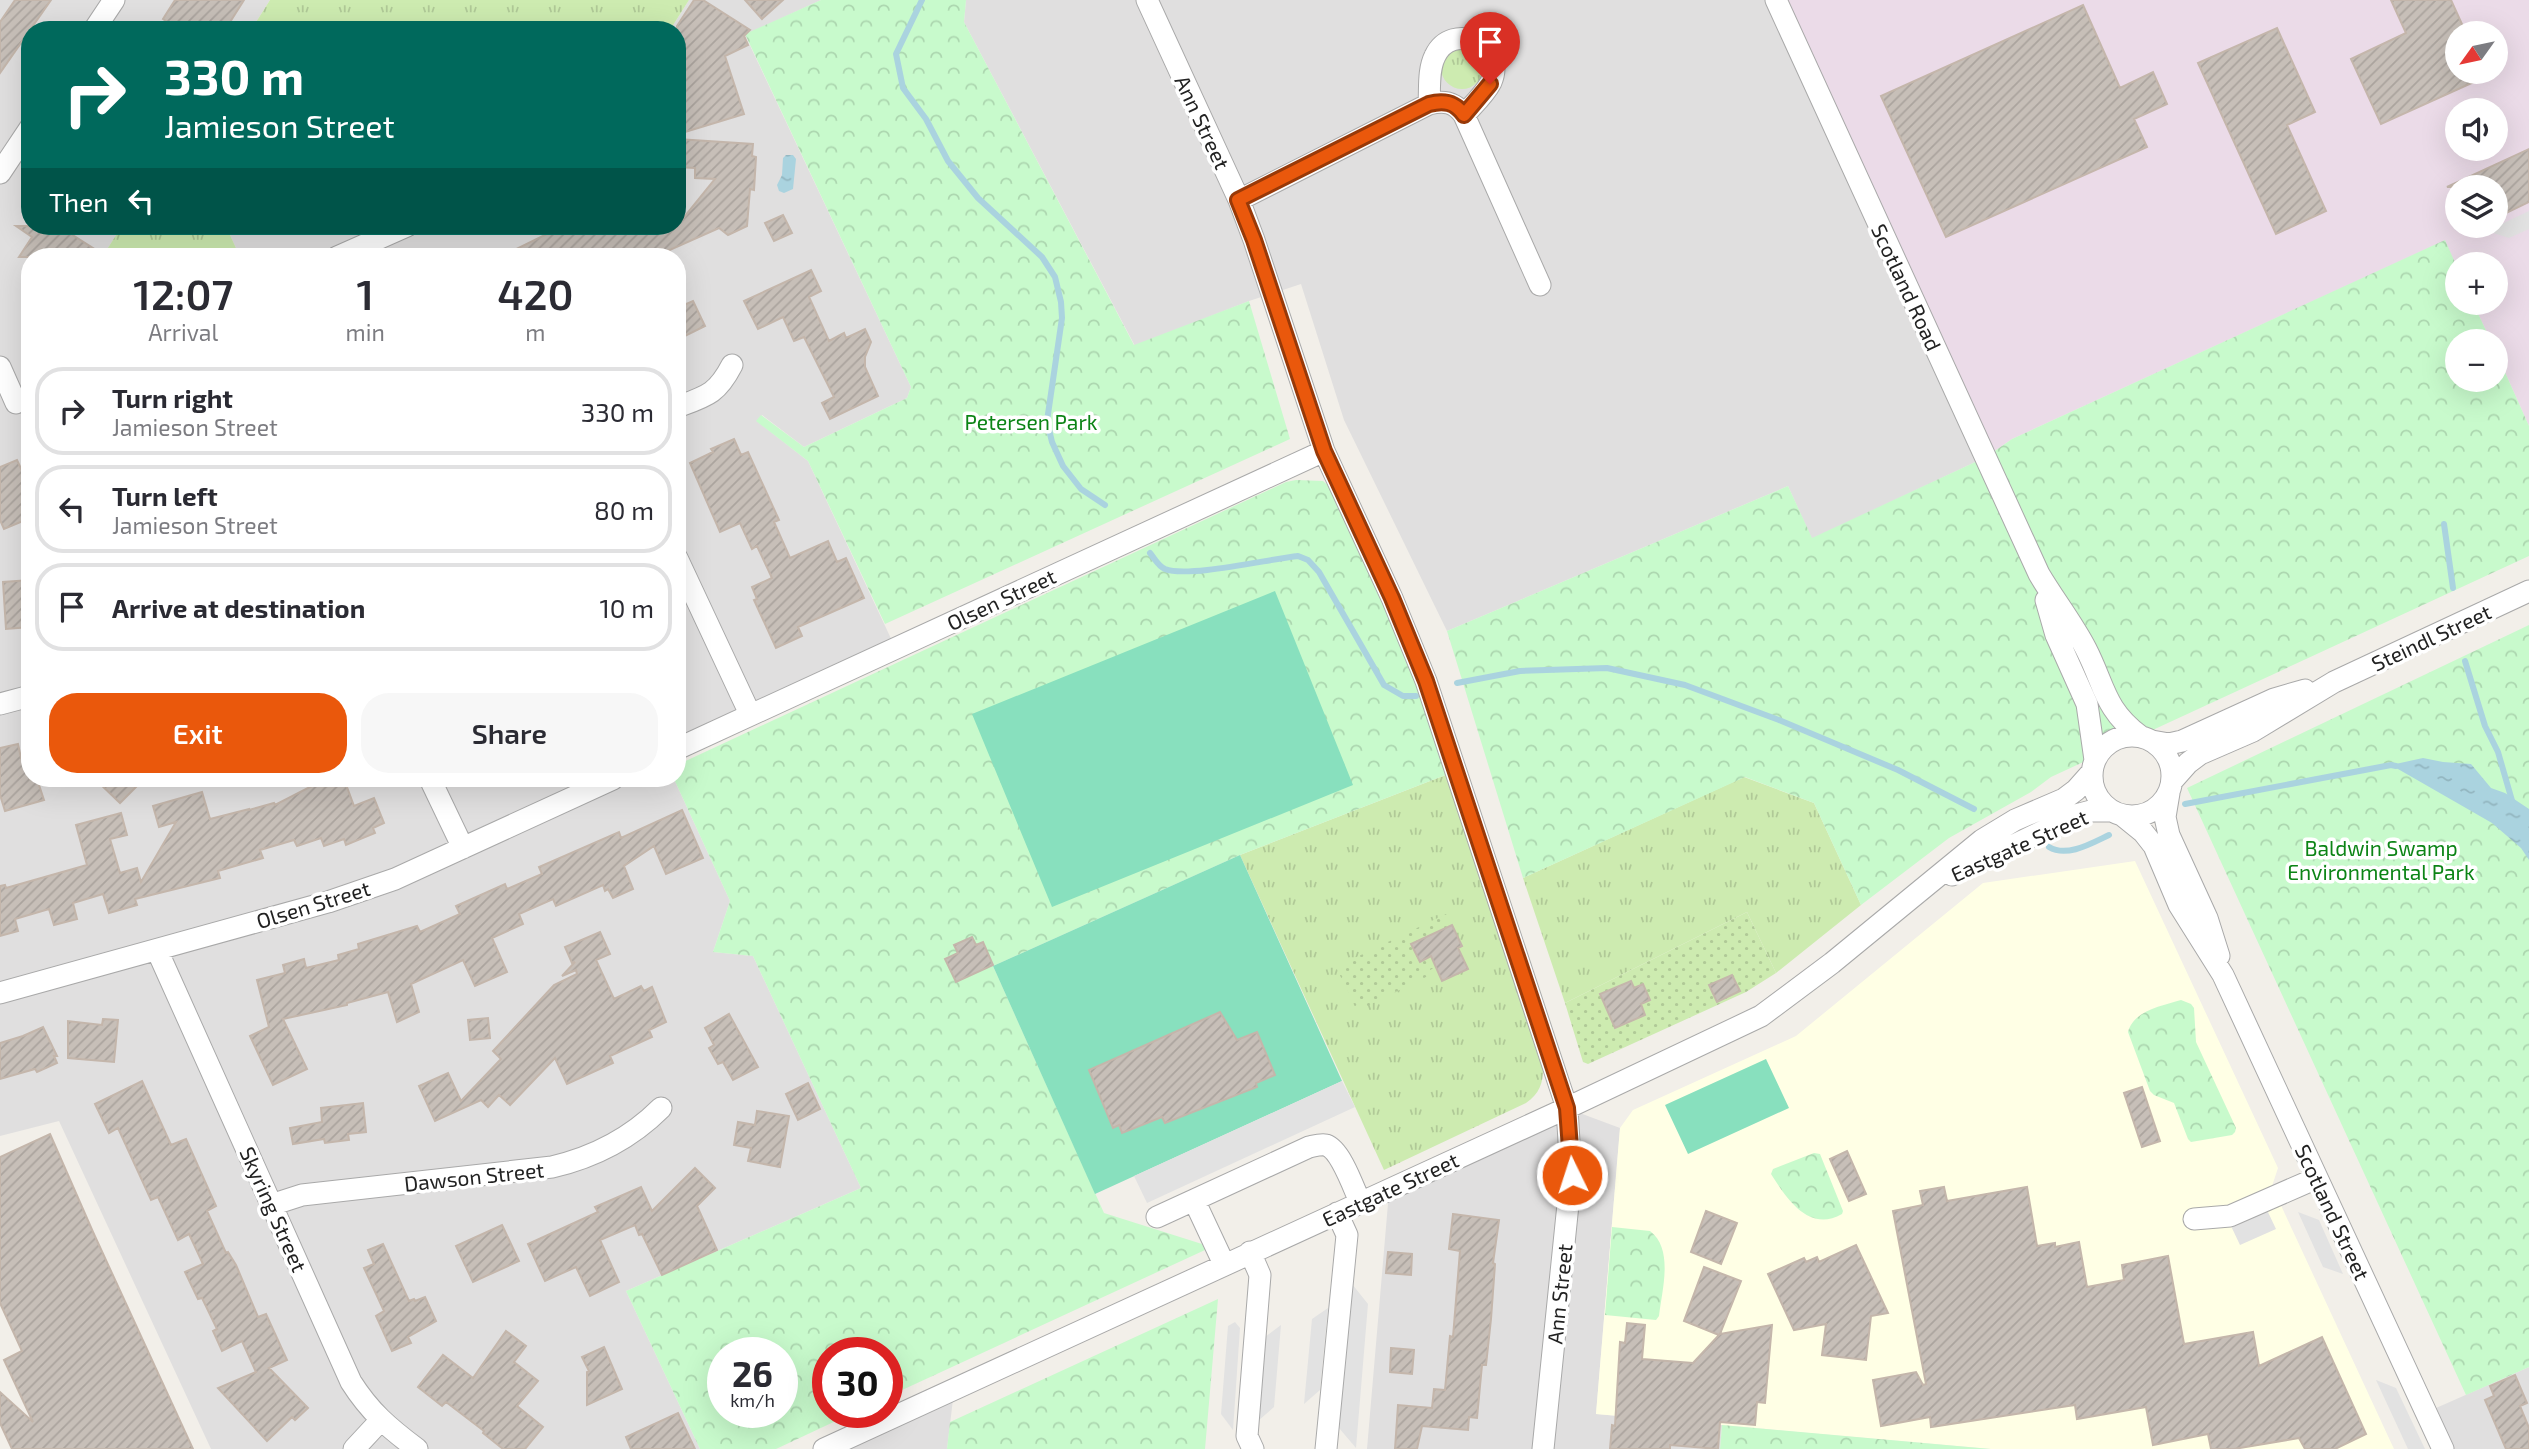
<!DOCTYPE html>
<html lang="en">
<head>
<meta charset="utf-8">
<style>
	body { margin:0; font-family:"Exo 2",sans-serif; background:#f7f7f7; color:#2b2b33; height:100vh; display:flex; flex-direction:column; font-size:26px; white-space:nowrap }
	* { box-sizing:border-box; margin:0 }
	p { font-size:23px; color:#7c7c81 }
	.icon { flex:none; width:38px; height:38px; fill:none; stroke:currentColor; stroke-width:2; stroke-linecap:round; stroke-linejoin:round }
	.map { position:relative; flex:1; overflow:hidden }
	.sheet { position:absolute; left:21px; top:248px; width:665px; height:539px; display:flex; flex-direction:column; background:#fff; border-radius:28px; box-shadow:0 7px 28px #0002 }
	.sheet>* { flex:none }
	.guide { position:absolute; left:21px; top:21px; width:665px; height:214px; border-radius:28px; box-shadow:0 7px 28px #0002; background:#00695c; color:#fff; overflow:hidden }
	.needle { width:46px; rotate:237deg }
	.fabs { position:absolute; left:2445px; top:21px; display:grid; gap:14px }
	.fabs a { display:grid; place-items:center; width:63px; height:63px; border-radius:50%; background:#fff; box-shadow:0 7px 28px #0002; font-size:35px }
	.speed { position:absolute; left:707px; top:1337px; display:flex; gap:14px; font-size:35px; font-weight:700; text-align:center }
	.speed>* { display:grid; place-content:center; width:91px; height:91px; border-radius:50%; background:#fff; box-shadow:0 7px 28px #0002; line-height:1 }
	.speed small { font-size:18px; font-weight:400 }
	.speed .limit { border:10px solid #d22; background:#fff; color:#111 }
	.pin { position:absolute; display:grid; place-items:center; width:60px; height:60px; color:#fff; margin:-72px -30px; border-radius:50% 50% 50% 0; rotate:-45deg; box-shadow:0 0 7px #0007 }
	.pin .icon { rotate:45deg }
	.me { position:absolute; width:77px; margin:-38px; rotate:356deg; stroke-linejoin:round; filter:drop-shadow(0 0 5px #0008) }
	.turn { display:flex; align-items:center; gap:24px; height:147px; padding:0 28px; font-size:32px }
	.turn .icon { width:91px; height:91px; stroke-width:2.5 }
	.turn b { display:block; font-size:49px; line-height:60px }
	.then { display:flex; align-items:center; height:66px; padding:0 28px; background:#0003; gap:14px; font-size:26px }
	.eta { display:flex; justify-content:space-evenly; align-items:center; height:119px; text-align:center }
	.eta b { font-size:42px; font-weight:600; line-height:49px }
	.cta { display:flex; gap:14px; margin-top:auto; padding:14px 28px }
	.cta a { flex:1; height:80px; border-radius:28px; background:#ea580c; color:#fff; font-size:28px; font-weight:600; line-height:80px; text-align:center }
	.cta a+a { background:#f7f7f7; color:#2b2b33 }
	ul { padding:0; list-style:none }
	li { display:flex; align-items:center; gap:21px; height:88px; margin:0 14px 10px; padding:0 14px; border:4px solid #e1e1e2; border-radius:28px }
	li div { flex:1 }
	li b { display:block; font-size:26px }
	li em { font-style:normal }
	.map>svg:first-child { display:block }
	.residential { fill:#e0dfdf }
	.industrial { fill:#ebdbe8; fill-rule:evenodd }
	.education { fill:#ffffe5 }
	.grass { fill:url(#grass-tufts) }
	.park { fill:url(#park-crowns); fill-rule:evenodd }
	.garden { fill:url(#garden-dots) }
	.pitch { fill:#88e0be }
	.parking { fill:#e2e2e2 }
	.water { fill:url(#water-ripples) }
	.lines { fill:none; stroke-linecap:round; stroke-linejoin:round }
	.stream { stroke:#aad3df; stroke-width:6 }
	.building { fill:url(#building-hatch); stroke:#c4b6ab; stroke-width:2 }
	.minor-casing { stroke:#a9a9a9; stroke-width:23 }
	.minor { stroke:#fff; stroke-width:21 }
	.route-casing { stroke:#983908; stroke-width:18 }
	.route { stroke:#ea580c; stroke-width:12 }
	.labels { text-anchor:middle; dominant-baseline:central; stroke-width:7; stroke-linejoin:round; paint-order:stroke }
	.street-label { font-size:21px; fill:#222; stroke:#fff }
	.park-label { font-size:21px; fill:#0c8416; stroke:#fff }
</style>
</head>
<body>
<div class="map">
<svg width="2529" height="1449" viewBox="0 0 2529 1449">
	<defs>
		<pattern id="grass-tufts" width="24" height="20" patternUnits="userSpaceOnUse" patternTransform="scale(1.75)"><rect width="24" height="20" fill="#cdebb0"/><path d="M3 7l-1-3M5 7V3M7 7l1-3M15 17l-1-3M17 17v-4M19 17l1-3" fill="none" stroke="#b0c997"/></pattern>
		<pattern id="park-crowns" width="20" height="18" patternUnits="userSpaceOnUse" patternTransform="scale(1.75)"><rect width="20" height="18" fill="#c8facc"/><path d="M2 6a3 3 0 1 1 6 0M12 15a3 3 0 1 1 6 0" fill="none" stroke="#acd6af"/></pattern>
		<pattern id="garden-dots" width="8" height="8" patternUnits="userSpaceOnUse" patternTransform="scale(1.75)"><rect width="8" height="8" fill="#cdebb0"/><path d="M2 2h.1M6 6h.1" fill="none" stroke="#b0c997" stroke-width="1.8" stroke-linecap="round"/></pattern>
		<pattern id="water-ripples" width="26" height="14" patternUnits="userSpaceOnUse" patternTransform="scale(1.75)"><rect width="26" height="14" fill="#aad3df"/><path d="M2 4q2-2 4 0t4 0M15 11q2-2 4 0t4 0" fill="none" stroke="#92b5bf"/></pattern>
		<pattern id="building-hatch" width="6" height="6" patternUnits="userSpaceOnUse" patternTransform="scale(1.75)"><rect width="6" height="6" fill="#c7bfb8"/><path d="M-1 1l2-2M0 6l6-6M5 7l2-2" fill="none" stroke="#aba49e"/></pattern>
	</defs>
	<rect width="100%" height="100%" fill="#f2efe9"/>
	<path class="residential" d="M0 0H270L251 30H30V226H122L102 257H30V779H674L730 901 713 952 753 956 861 1188 626 1291 700 1449H211L59 1121 0 1136Z
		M689 0H821L745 35 911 387 907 398 804 447 762 415 757 421 808 461 894 645 677 746V257H240L226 226H677V30H670Z
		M966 0H1777L1986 457 1812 539 1788 486 1447 631 1344 420 1301 284 1249 301 1135 346 964 22Z
		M1569 1109 1620 1128 1596 1414 1722 1425 1720 1449H1367L1389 1192Z
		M2529 1367V1449H2445L2427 1412Z
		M954 1391 947 1449H828Z"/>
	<path class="industrial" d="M1777 0H2529V426L2496 352V341H2491L2473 303H2496V264H2457V267L2444 241 2012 439 1986 457ZM2457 33H2496V72H2457ZM2457 110H2496V149H2457ZM2457 187H2496V226H2457Z"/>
	<path class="education" d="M2135 861 2278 1168 2272 1186 2394 1449H1991L1596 1414 1620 1128 1633 1110 1796 1036 1983 883Z"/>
	<path class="grass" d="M270 0H689L670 30H251Z
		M1441 68a21 21 0 1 1 42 0a21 21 0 1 1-42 0Z
		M122 226H226L240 257H102Z
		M1448 774 1543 1063C1544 1080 1541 1093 1526 1103L1384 1170 1240 855Z
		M1744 777 1814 803 1861 905 1776 973 1747 912 1565 1003 1523 878Z"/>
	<path class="park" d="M821 0H966L964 22 1134 345 1249 301 1290 439 885 624 808 461 756 421 761 415 804 447 907 398 911 387 745 34Z
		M2445 240 2457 267V303H2473L2491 341H2457V380H2496V352L2529 426V556L2051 777 2031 792 1949 838 1861 905 1814 803 1745 777 1523 878 1447 631 1788 486 1812 538 1986 457 2012 439Z
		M1296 480 1323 481 1332 489 1362 553 1411 667 1448 774 1240 855 993 966 1104 1213 1202 1244 1205 1250 887 1397V1353H828V1412H855L776 1449H700L626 1291 861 1188 753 956 713 952 730 901 674 779H677V765L1286 482ZM723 1353H782V1412H723Z
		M2529 625V1367L2466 1395 2187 788Z
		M2181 1000 2191 1004 2194 1008 2196 1042 2236 1128 2235 1132 2232 1135 2191 1142 2188 1139 2174 1103 2154 1095 2150 1091 2128 1032C2134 1010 2162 1006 2181 1000Z
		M1814 1153 1820 1154 1843 1211 1842 1214C1809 1233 1787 1199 1771 1174L1773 1169Z
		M1612 1227 1650 1231C1674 1249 1662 1290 1659 1316L1656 1320 1605 1315Z
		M1218 1299 1205 1449H947L950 1422Z
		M1722 1425 1991 1449H1720Z"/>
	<path class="garden" d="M1747 912 1776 973 1746 992 1588 1064 1583 1062 1565 1003Z
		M1446 914 1452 925 1411 944 1420 962 1431 956 1436 967 1426 972 1428 976 1357 1011 1336 967Z"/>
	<path class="pitch" d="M1275 591 1353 785 1052 907 972 714Z
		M1240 855 1342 1081 1095 1194 993 966Z
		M1766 1059 1789 1108 1688 1154 1665 1105Z"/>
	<path class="parking" d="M2529 211V229L2509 238 2487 231Z
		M1342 1081 1355 1107 1147 1203 1134 1176Z
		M2267 1210 2276 1229 2240 1245 2231 1226Z
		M2298 1212 2319 1220 2343 1274 2323 1267Z
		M1352 1284 1368 1304 1356 1448 1339 1428Z
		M1328 1308 1320 1390 1304 1404 1312 1319Z
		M1235 1322 1240 1328 1233 1430 1221 1414 1228 1326Z
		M1281 1325 1274 1407 1258 1421 1265 1337Z
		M2376 1380 2396 1388 2425 1449H2408Z"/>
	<path class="water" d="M786 155H793L796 159 793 189 784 193 779 191 777 185 782 175 783 158Z
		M2423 758 2443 762 2471 764 2491 788 2505 793 2529 809V860L2521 848 2492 823 2391 765Z"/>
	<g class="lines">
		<path class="stream" d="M922 0 896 54 903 88 926 119 948 161 978 198 1042 257 1055 277 1061 302 1062 318 1047 421 1052 442 1063 466 1081 489 1105 505
			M2444 524 2453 588
			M1150 553C1155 559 1158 566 1165 569 1188 578 1269 559 1298 556L1308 560 1319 572 1384 685 1403 696H1416
			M2465 661 2485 726 2498 752 2513 804
			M1457 683 1520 671 1607 668 1685 685 1779 720 1898 770 1974 809
			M2185 804 2391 765 2396 766
			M2049 847C2067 858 2092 843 2109 835"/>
	</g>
	<path class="building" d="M15 0H51L0 73V22Z
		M175 0H244L225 30H179L163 19Z
		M694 0H703L750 30 744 36 748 45 725 56 744 114 685 132 677 108V26Z
		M745 0H783L762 19Z
		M2391 0H2451L2466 33H2457V72H2496L2381 124 2351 59 2406 33Z
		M2083 5 2120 88 2153 72 2167 104 2134 119 2147 147 1946 237 1881 96Z
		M2277 28 2315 112 2287 125 2326 211 2276 234 2198 63Z
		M677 139 753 144 752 156 756 157 754 190 750 189 747 226 728 235 719 228 654 257H500L549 233 546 226H677L715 179 695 178V168L677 167Z
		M2529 149V202L2496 218V187H2447Z
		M783 215 792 233 774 241 765 223Z
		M16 226H72L68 232 107 257H19L32 237Z
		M811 270 821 291 809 297 829 341 844 333 846 338 865 329 871 342 865 357V367L878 396 830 419 822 403 834 397 804 337 794 341 783 317 758 329 744 301Z
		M693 301 705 326 677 340V308Z
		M734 439 741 455 748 452 779 520 774 522 790 558 828 541 837 562 846 558 864 598 798 627 802 636 776 648 754 600 757 599 752 587 772 578 757 546 752 549 740 523 720 532 690 463 713 452 711 449Z
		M17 460 30 488V518L4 529 0 520V467Z
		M30 580V627L6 629 3 582Z
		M18 744 21 758 30 756V779H37L44 800 5 811 0 795V748Z
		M95 779H144L120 803Z
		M309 779H344L354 806 374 798 384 823 373 828 375 833 346 845 344 839 324 846 321 838 297 846 294 840 260 850 263 858 218 871 220 878 135 899 137 905 109 913 103 894 73 903 77 919 54 925 49 909 15 919 18 931 0 936V886L5 885 6 888 87 865 76 825 121 813 127 835 110 839 120 873 137 868 141 882 176 822 159 827 153 806 202 792 210 819 249 809V810L274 803 275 805 312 786Z
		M682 810 703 858 666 874 654 846 624 866 633 889 613 898 608 889 605 891 603 885 556 906 553 899 519 914 523 924 492 938 507 972 475 986 463 960 411 984 419 1012 397 1022 388 992 347 1003V1005L283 1019 307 1069 273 1085 250 1036 269 1027 257 980 285 973 283 965 304 959 306 968 339 960 338 955 359 949 358 944 417 926 420 932 460 914 456 906 505 884 507 889 542 874 539 867 619 832 621 838Z
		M1452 925 1462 946 1458 948 1468 969 1442 981 1431 956 1420 962 1411 944Z
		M600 932 610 954 596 960 614 999 641 986 644 991 652 987 666 1022 649 1030 652 1037 610 1056 613 1063 567 1084 555 1058 510 1105 499 1095 488 1107 481 1100 435 1121 419 1086 448 1073 461 1101 501 1059 493 1051 554 985 577 974 576 970 562 976 575 962 572 963 565 947Z
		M972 937 976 945 983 942 993 965 956 982 945 959 958 953 954 945Z
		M1732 975 1740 991 1717 1002 1709 985Z
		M1631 981 1634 988 1643 984 1650 1000 1641 1004 1645 1015 1615 1028 1600 994Z
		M1220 1012 1237 1040 1257 1032 1275 1075 1256 1083 1257 1087 1165 1123 1162 1117 1122 1133 1119 1125 1113 1128 1089 1070Z
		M729 1014 758 1067 733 1080 723 1062 718 1064 709 1048 714 1045 705 1028Z
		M488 1018 490 1038 470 1040 468 1020Z
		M103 1019 118 1020 114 1062 68 1058V1021L102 1025Z
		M43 1027 57 1056H54L57 1063 37 1072 35 1069 0 1079V1043L23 1036Z
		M142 1081 171 1145 186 1139 216 1206 207 1211 226 1253 228 1252 236 1265 258 1317 266 1314 287 1360 269 1368 308 1408 295 1420 292 1417 267 1441 218 1388 256 1372 242 1341 222 1351 213 1331 217 1329 202 1298 198 1299 185 1272 203 1264 189 1234 178 1240 158 1197 151 1200 118 1128 109 1133 95 1104Z
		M808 1083 820 1109 798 1120 786 1094Z
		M2142 1087 2160 1141 2142 1147 2124 1093Z
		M363 1103 366 1132 348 1134 349 1140 325 1143 324 1139 293 1144 290 1128 322 1122 321 1108Z
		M757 1111 789 1116 780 1167 748 1161 751 1148 734 1145 738 1122 755 1125Z
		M50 1134 93 1232 193 1449H12L0 1423V1392L33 1422 4 1360 22 1351 0 1303V1157Z
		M1847 1151 1866 1194 1849 1201 1830 1159Z
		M695 1168 715 1188 697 1206 717 1250 662 1275 642 1234 639 1235 635 1225 600 1240 619 1282 590 1296 576 1267 545 1281 528 1244 598 1212 595 1207 641 1187 652 1211Z
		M1944 1187 1947 1201 2027 1187 2037 1246 2055 1243V1247L2079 1242 2087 1287 2124 1280 2122 1265 2168 1256 2184 1344 2253 1332 2259 1366 2322 1337 2366 1434 2335 1449H2305L2299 1438 2234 1449H2211L2208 1434 2153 1445 2146 1407 2077 1419 2075 1405 1931 1427 1930 1417 1881 1426 1873 1380 1916 1372 1923 1385 1926 1384 1893 1211 1923 1205 1920 1191Z
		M1706 1211 1737 1223 1721 1264 1691 1252Z
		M1453 1214 1499 1220 1493 1263 1495 1264 1491 1319 1486 1365H1482L1477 1418 1469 1417 1468 1430 1422 1426 1417 1449H1395L1398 1405 1432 1408 1434 1389 1445 1390 1450 1336 1453 1337 1460 1251 1449 1249Z
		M502 1225 519 1261 473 1282 456 1246Z
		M383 1244 409 1301 414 1299 415 1301 425 1297 436 1321 408 1337 411 1343 392 1351 376 1316 384 1311 364 1268 374 1264 368 1250Z
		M1856 1245 1888 1313 1871 1316 1866 1360 1822 1355 1826 1324 1794 1330 1768 1274 1804 1258 1806 1262 1817 1257 1819 1262Z
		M1388 1252 1412 1254 1411 1275 1386 1273Z
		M1704 1267 1741 1281 1720 1334 1772 1325 1765 1403 1757 1402 1755 1425 1720 1422 1718 1449 1670 1445V1449H1610L1612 1425 1615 1426 1620 1342 1625 1343 1627 1323 1645 1325 1642 1359 1693 1363 1719 1335 1684 1321Z
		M506 1331 526 1346 514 1362 538 1381 517 1406 543 1427 525 1449H503L483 1433 484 1431 446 1402 442 1406 418 1387 443 1355 473 1378Z
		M604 1347 622 1389 587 1405V1372L589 1371 582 1357Z
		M1391 1348 1414 1350 1412 1374 1390 1372Z
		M2515 1375 2527 1403 2520 1406 2529 1428V1449H2506L2485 1400 2494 1396 2490 1386Z
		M678 1413 695 1449H631L626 1437Z"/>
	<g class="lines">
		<g class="minor-casing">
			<path id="minor" d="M1147 0 1239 200 1254 240 1324 451 1392 598 1426 681 1567 1108 1571 1175 1543 1449
				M1776 0 2039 574C2053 598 2074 625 2086 649 2105 686 2104 709 2140 736
				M94 30 114 0
				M1429 104C1430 88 1428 70 1435 56 1452 20 1507 45 1491 82 1485 94 1473 105 1464 115
				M0 173 30 128
				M1239 200 1429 104C1444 100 1455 102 1464 115L1540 285
				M337 257 407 226
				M0 367 16 403
				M677 407C707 396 717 394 732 365
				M677 558 750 714
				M2046 600 2056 635 2087 704 2095 760
				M0 704 30 696
				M2092 776a40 40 0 1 1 80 0a40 40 0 1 1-80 0Z
				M2152 741 2169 744 2182 741 2274 699 2305 690
				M677 749 1324 451
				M430 779 463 848
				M2172 781 2188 763 2200 754 2253 731 2334 682 2529 591
				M2169 793 2165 817 2169 835 2207 918 2219 956
				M2122 815 2143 832 2154 846 2179 905 2223 975 2443 1449
				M1952 875 2076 815 2091 811H2110
				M157 950 351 1382C370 1412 389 1428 417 1449
				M0 993 328 902 395 879 613 779
				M271 1205 302 1195 552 1167C595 1157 630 1139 661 1108
				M1157 1217 1194 1200
				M2194 1219 2230 1216 2317 1178
				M1250 1252 1260 1275 1247 1436 1253 1449
				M1224 1264 1194 1200 1309 1147C1314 1146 1320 1144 1326 1145 1341 1150 1354 1189 1360 1202
				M354 1449 380 1421
				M824 1449 1567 1108 1761 1016 1832 963 1982 840 2015 820 2064 799 2076 790 2092 772
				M1326 1449 1347 1235 1337 1213"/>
		</g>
		<use href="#minor" class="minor"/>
	</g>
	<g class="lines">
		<g class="route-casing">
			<path id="route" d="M1490 84 1464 115C1455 102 1444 100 1429 104L1238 200 1254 240 1324 451 1392 598 1426 681 1567 1108 1572 1175"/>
		</g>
		<use href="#route" class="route"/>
	</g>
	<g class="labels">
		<g class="street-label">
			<text transform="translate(1203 122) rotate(65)">Ann Street</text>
			<text transform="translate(1907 287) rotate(65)">Scotland Road</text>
			<text transform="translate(1001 599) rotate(-25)">Olsen Street</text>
			<text transform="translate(2431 637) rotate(-25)">Steindl Street</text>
			<text transform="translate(2019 845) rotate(-24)">Eastgate Street</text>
			<text transform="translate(313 904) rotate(-17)">Olsen Street</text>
			<text transform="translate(474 1176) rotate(-6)">Dawson Street</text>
			<text transform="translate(1390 1189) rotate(-25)">Eastgate Street</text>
			<text transform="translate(274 1209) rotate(66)">Skyring Street</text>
			<text transform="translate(2333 1212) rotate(65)">Scotland Street</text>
			<text transform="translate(1559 1294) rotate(-84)">Ann Street</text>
		</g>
		<g class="park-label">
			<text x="1031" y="421">Petersen Park</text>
			<text x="2381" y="847">Baldwin Swamp<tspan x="2381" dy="24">Environmental Park</tspan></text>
		</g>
	</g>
</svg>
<div class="fabs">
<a><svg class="needle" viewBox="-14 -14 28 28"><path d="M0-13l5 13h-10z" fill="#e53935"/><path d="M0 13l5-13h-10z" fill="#7c7c81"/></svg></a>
<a><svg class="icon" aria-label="sound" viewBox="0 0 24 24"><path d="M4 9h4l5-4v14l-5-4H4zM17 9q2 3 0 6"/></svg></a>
<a><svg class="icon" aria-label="layers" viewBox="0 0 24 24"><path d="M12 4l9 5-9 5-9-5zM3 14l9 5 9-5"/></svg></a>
<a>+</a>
<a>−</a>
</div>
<div class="speed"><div>26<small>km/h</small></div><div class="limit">30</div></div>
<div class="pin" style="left:1490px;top:84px;background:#d93025"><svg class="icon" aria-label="arrive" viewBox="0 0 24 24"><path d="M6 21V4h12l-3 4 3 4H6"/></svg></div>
<svg class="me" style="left:1572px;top:1175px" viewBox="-20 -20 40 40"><circle r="17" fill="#ea580c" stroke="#fff" stroke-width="3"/><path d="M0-11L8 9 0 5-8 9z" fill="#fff"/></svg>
<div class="guide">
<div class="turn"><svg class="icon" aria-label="right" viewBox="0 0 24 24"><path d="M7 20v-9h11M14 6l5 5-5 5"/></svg><div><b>330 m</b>Jamieson Street</div></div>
<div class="then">Then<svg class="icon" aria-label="left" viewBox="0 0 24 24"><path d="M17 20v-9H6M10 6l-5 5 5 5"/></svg></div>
</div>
<section class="sheet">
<div class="eta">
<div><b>12:07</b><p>Arrival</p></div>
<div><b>1</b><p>min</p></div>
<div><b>420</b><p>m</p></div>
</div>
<ul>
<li><svg class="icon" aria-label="right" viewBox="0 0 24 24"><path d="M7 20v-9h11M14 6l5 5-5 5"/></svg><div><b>Turn right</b><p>Jamieson Street</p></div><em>330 m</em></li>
<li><svg class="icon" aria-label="left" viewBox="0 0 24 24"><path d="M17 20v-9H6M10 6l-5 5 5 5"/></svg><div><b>Turn left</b><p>Jamieson Street</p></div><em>80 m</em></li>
<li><svg class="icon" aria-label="arrive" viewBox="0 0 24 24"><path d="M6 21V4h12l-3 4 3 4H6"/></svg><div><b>Arrive at destination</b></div><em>10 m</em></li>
</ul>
<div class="cta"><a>Exit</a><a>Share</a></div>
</section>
</div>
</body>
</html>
